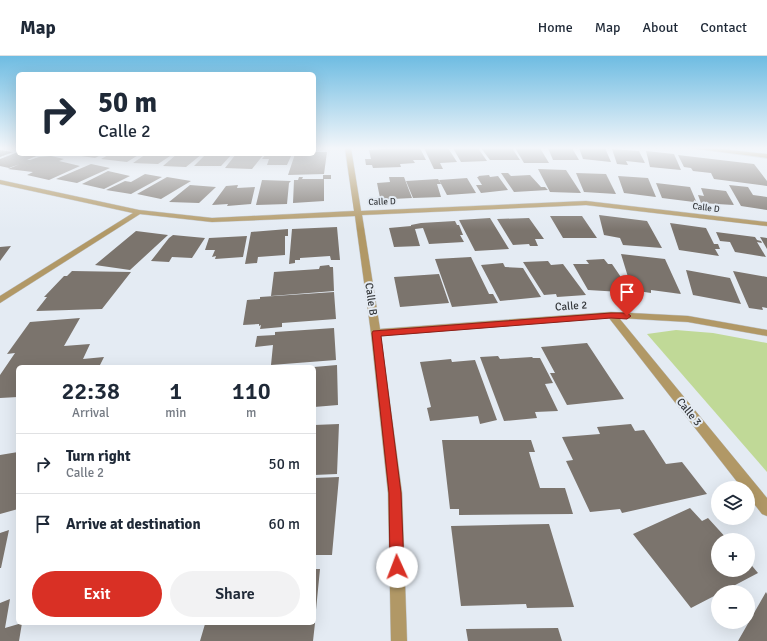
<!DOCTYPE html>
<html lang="en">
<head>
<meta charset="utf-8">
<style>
	body { margin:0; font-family:Signika,sans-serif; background:#f2f2f3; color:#1f2937; height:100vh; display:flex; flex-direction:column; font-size:15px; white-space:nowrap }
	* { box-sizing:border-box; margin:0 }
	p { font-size:13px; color:#747a83 }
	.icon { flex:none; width:22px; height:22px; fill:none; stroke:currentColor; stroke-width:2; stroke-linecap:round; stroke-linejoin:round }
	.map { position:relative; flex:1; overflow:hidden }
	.panel { position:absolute; left:16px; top:309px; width:300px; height:260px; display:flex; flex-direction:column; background:#fff; border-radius:6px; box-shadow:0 4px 16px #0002 }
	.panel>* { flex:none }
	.hud { position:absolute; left:16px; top:16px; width:300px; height:84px; border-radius:6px; box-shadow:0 4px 16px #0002; background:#fff; color:#1f2937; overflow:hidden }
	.controls { position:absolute; left:711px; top:425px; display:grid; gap:8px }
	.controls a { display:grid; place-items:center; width:44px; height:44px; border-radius:50%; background:#fff; box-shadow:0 4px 16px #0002; font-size:20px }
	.pin { position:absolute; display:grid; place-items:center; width:34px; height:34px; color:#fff; margin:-41px -17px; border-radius:50% 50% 50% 0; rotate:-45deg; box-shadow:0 0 4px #0007 }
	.pin .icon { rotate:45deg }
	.me { position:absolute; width:44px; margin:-22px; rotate:358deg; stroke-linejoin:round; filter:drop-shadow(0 0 3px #0008) }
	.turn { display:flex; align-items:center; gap:14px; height:84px; padding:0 16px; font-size:18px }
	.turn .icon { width:52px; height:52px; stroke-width:2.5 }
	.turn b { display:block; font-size:28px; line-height:34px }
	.eta { display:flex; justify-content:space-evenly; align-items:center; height:68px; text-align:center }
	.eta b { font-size:24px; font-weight:600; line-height:28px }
	.action { display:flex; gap:8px; margin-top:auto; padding:8px 16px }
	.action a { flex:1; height:46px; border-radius:24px; background:#d93025; color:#fff; font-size:16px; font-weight:600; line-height:46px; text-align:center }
	.action a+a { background:#f2f2f3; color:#1f2937 }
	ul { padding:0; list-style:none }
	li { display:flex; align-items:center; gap:12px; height:60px; padding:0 16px; border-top:1px solid #e0e1e3 }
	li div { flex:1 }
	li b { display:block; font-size:15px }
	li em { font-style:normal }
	header { display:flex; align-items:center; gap:24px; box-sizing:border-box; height:56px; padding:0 20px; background:#fff; border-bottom:1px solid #e0e1e3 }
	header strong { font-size:19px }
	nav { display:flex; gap:22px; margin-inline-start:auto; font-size:14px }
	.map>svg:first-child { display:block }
	.green { fill:#c0d997 }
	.building { fill:#7b746d }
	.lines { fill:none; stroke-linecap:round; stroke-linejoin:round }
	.minor-casing { stroke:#c1c7ce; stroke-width:1 }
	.minor { fill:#b19866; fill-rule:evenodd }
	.route { fill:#d93025; stroke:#8d1f18 }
	.labels { text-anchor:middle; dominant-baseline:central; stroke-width:4; stroke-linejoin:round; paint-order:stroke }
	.far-street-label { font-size:9px; fill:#36393c; stroke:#e4ebf3 }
	.street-label { font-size:11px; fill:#36393c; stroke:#e4ebf3 }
</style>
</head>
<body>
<header>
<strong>Map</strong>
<nav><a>Home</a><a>Map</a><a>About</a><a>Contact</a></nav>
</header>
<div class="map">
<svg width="767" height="585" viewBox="0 0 767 585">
	<rect width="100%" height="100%" fill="#e4ebf3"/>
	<path class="green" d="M676 274 713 277 767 287V416L647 278Z"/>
	<path class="building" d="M399 92H420L426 104H413L415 107 400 108 401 111 373 112 372 109H366L365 103H371L369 94Z
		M424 92H448L457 106 440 107 443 113H434Z
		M453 92H478L487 105 461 106Z
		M481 92H512L520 104H490Z
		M515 92H540L549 107H524Z
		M548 92H572L579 104H553Z
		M579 92H605L611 106 583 103Z
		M612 93 639 95 645 107 626 105 628 109 617 108Z
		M0 94 13 96 0 101Z
		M646 95 674 98 681 114 650 111Z
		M18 96V98H41L27 104H30L39 101 51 100 64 103 59 105 80 110 49 124 27 119 33 116 8 113 20 108 9 112 0 110V103Z
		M314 96H327L324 118 288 119 295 98H314Z
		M76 98H103L95 102 74 99Z
		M110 98H140L127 106 101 103Z
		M146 98H173L158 108 133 107Z
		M177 98H202L186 111 163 110Z
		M206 98H232L221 110H194Z
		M236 98H264L252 113 225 112Z
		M266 98H292L287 109H267L269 103H262Z
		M678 99 754 108 767 125V130L714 123 711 117 693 115 691 112 684 111Z
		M91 108 110 112 77 127 56 123Z
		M538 113 566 114 581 137 550 136Z
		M108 115 130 120 104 133 82 128Z
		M501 117H508L511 120 530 119 541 131H545L548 134 514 136Z
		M576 117 606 118 616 138 584 136Z
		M145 118 162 121 131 138 106 134 125 125 131 126Z
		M323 119H331V123H324V145L293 147 294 124H298L299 121H303L302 123H323Z
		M489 119 490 121 498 120 508 134 481 137 476 129H482L477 121H479L478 120Z
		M618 120 648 122 656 141 624 137Z
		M167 121 191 125 161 143 137 138Z
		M389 121H404L412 142 372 144 371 143 380 142 377 127 390 126Z
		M467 122 476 137 447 139 439 124Z
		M438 123 441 128H437L441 141 413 142 406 125Z
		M262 124 291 125 289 127 287 148 256 149Z
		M656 127 690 131 696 145 694 144V146L662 142Z
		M190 129 216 131 199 147 169 146Z
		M238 129 237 132 255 131 251 148 227 150 228 148 212 149 226 130Z
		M729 129 748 131 753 139 767 141V154L741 150Z
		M701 132 726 135 734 149 701 147 698 139 704 140Z
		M599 159 647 165 662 192 623 189 620 182 604 179Z
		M550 160H582L597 182H563Z
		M490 162 509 193 475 195 459 164Z
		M529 162 544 183H535L538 190H530L529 188 513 189 497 163Z
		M455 165 457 169H459L463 179H460L464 186 429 188 423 172 415 173 420 190 394 191 389 172 411 170V169L421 167Z
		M670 167 706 172 714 188H718L720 193H715L719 200 679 194Z
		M337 171 340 204H331L330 200 300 202V204H295V207L289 208 292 173Z
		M288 173V180H285V199L258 201 257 207 245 208 251 176Z
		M136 175 168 179 130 214 95 209Z
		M716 176 755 181 757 184 761 185 762 187 757 186 766 201 735 196 730 186 720 185Z
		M173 179 205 182 192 202 172 201 169 206 151 205 169 182Z
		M247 180 243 201 215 203 216 200 212 201 215 194H205L209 182Z
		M760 181 767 182V193Z
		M11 190 0 205V191Z
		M621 198 665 203 681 238 651 234V237L638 235 633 222 628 221Z
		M471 201 489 238H493L498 247 452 251 435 203Z
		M604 203 608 208H612L629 233H620L621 236 588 234 573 208H589L586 204Z
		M548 205 551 209 563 208 586 239 557 241 556 238 544 239 523 206Z
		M503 207 505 211 523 212 541 241 500 245 481 209Z
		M329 209 330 211H333L334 235 271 240 274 216 319 213 320 210Z
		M686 214 730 222 741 248 693 239Z
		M72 215 131 216 102 253 36 255 47 241H44L64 220H67Z
		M733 215 767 221V252L762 251 763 254 749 252Z
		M439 218 449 247 400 251 394 221Z
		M334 236 336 263 282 267V271L260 273 261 269 259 270V268L243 269 247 244 260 243V241Z
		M80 262 64 290 90 288 83 303 104 301 99 311H18V341L0 342V319L15 297 7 298 30 266Z
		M334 272 336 304 271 309 273 289 255 291 257 280 275 279V276Z
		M587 287 624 343 567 349 550 317H555L541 291Z
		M498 300 500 303 532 301 533 302H540L553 327 545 328 558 355 535 356 537 362 504 365 480 301Z
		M451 303 452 306 475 304 497 364 480 368 478 360 430 365 427 352 431 351 420 306Z
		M337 309 338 349 314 351V311Z
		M339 368 337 418 314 419V369Z
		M631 368 635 375 644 374 666 408 682 406 707 438 622 457 620 453 590 456 566 405 573 404 562 381 600 378 597 371Z
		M442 384H531L535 396H529L540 432H565L573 458 459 459V453H450Z
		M18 396V453L0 458V399Z
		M339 421 332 499H314V422Z
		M690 452 702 465 708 462 728 484H718V514H748V505L758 517 722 536H718V538L691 552 633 478Z
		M549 468 574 551 527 552 526 548 461 550 451 470Z
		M9 474 1 512H0V477Z
		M314 513H320L315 564H314Z
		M766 536 767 538V585H738Z
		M10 543 5 572 22 567 19 585H0V547Z
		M222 567H315L313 585H200L205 568H222Z
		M558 572 562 585H468L466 573Z"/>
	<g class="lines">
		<g class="minor-casing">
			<path id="minor" d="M345 92H351L361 155 586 145 767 166V170L586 149 362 159 380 273 611 256 688 260 767 274V280L688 266 619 262 767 442V460L762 458 748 440V432H742L609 262 381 280 402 437 407 585H391L388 437 371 277 355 160 212 166 140 158 0 247V240L133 157 0 128V124L139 154 212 162 354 155Z
				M690 92H711L767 98V102Z"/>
		</g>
		<use href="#minor" class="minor"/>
	</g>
	<linearGradient id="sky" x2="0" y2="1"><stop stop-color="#6ebce2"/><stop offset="0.53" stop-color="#f3f6fa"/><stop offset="1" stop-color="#f3f6fa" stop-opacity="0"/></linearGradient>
	<rect width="767" height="174" fill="url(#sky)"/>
	<path class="route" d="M611 257H627L631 260 627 263 611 262 381 280 401 437 404 511 402 516 397 518 392 516 390 511 389 437 372 277 373 275Z"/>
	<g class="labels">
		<g class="far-street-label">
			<text transform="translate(382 146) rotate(-2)">Calle D</text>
			<text transform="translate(706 152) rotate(7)">Calle D</text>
		</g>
		<g class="street-label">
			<text transform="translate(371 243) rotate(82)">Calle B</text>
			<text transform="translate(571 250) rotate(-4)">Calle 2</text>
			<text transform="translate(689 356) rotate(51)">Calle 3</text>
		</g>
	</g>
</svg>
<div class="controls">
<a><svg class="icon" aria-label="layers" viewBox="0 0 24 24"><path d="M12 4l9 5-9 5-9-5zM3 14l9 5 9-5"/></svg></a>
<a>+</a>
<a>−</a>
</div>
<div class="pin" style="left:627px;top:260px;background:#d93025"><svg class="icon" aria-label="arrive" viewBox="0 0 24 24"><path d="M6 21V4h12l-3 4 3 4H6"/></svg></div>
<svg class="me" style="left:397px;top:511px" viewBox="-20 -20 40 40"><circle r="19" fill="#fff"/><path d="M0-13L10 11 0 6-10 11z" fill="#d93025"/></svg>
<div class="hud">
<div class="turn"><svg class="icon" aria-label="right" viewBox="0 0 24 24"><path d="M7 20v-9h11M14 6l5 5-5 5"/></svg><div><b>50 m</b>Calle 2</div></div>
</div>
<section class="panel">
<div class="eta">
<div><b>22:38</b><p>Arrival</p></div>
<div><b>1</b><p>min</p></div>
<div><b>110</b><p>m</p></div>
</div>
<ul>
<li><svg class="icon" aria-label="right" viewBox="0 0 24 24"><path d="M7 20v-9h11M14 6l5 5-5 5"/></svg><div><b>Turn right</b><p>Calle 2</p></div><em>50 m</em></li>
<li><svg class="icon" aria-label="arrive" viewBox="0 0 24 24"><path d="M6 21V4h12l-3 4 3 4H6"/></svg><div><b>Arrive at destination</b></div><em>60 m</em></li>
</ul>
<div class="action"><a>Exit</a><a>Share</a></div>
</section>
</div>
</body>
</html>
